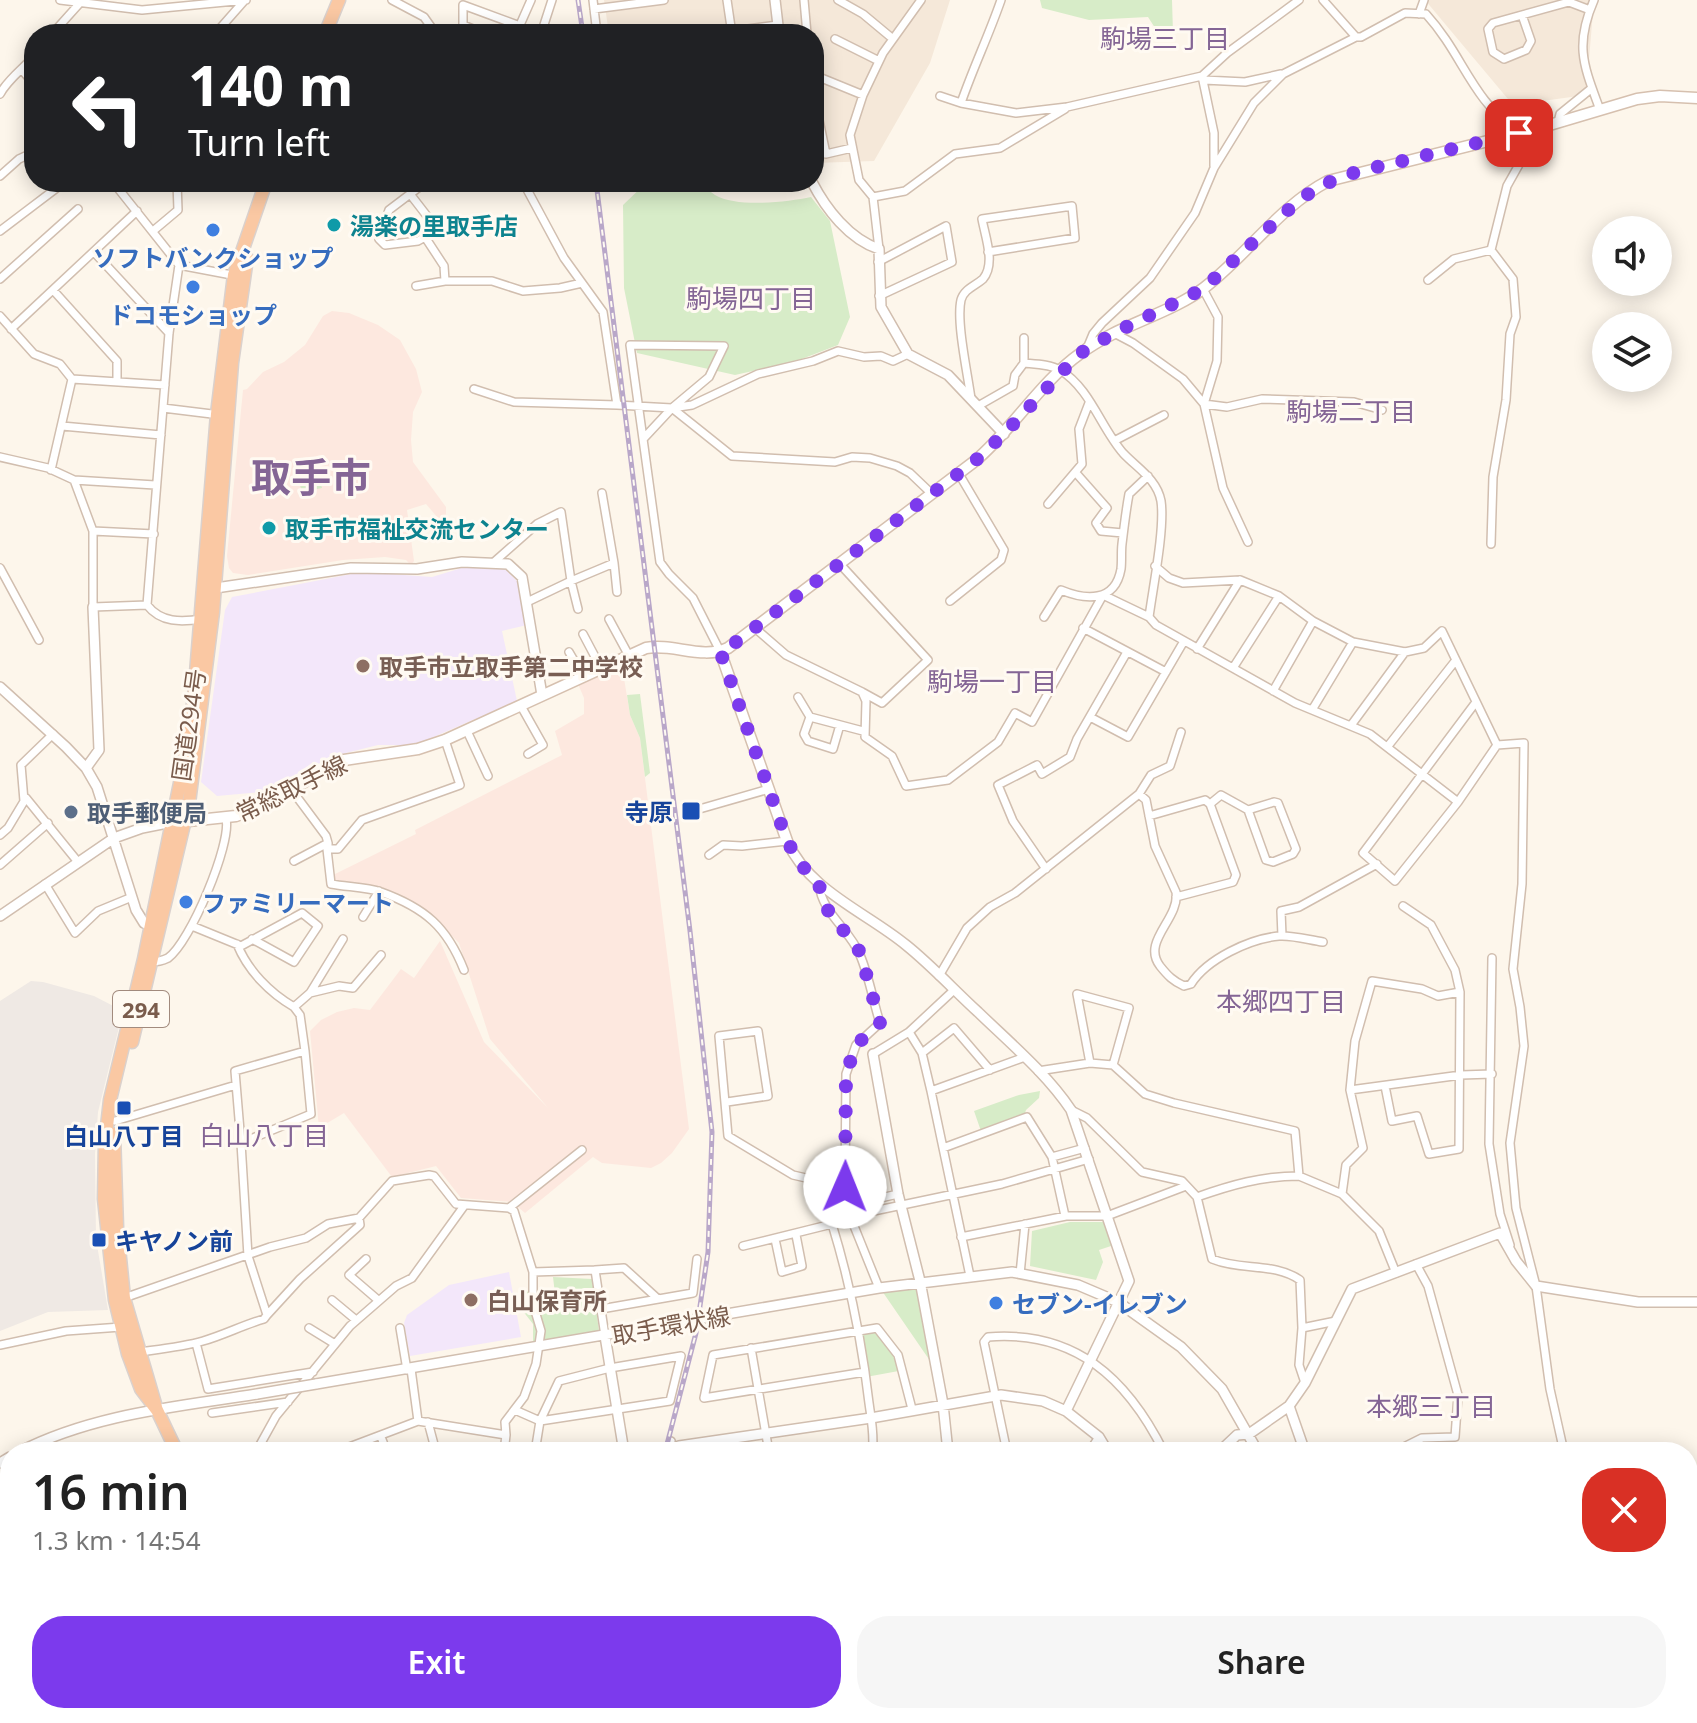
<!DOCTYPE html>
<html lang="en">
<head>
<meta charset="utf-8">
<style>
	body { margin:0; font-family:"Noto Sans","Noto Sans JP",sans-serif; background:#f6f6f6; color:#222; height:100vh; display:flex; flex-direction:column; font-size:30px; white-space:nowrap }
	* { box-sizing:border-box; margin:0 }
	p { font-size:26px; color:#767676 }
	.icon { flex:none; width:44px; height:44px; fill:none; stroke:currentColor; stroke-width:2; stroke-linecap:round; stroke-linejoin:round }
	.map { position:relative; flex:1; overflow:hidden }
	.side { position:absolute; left:0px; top:1442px; width:1698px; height:282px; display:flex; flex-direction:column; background:#fff; border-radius:32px 32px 0 0; box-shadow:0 4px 20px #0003 }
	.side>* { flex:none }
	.banner { position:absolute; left:24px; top:24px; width:800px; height:168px; border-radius:32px; box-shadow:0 4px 20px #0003; background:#202124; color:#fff; overflow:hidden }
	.fabs { position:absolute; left:1592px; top:216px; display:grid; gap:16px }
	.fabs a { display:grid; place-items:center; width:80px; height:80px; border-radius:50%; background:#fff; box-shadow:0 4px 20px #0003; font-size:40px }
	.pin { position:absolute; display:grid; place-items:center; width:68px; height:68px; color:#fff; margin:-34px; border-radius:16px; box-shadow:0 4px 12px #0006 }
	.me { position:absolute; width:88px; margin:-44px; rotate:1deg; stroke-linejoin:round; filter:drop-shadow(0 0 6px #0008) }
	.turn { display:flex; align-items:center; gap:28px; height:168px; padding:0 32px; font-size:36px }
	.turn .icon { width:104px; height:104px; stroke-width:2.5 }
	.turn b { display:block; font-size:56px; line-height:68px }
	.round { display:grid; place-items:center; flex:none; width:84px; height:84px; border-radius:32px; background:#f6f6f6 }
	.overview { display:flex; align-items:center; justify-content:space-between; height:136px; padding:0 32px }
	h1 { font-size:48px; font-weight:600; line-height:60px }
	.button { display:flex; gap:16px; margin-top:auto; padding:16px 32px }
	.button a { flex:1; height:92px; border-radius:32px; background:#7c3aed; color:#fff; font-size:32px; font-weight:600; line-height:92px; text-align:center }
	.button a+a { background:#f6f6f6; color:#222 }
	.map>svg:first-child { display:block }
	.residential { fill:#f5e8d9 }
	.commercial { fill:#fde8df }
	.industrial { fill:#efe9e4 }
	.education { fill:#f3e7fa }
	.green { fill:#d7ecc8 }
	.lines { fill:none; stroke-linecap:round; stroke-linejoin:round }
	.minor-casing { stroke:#d1beaf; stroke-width:10 }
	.tertiary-casing { stroke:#d1beaf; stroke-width:12 }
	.secondary-casing { stroke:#d6c0af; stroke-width:13 }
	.trunk-casing { stroke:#dad1cd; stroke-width:15 }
	.minor { stroke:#fff; stroke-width:7 }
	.tertiary { stroke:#fff; stroke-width:9 }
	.secondary { stroke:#fff; stroke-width:10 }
	.trunk { stroke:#fac8a3; stroke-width:12 }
	.rail-casing { stroke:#b9a7c9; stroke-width:5 }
	.rail { stroke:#fffaf2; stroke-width:2; stroke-dasharray:6; stroke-linecap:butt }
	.tertiary-bridge-casing { stroke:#d1beaf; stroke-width:12; stroke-linecap:butt }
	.tertiary-bridge { stroke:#fff; stroke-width:9 }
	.route { stroke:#7c3aed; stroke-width:14; stroke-dasharray:0 25.2 }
	.culture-dot { fill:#0f9aa8; stroke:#fffaf2; stroke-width:3 }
	.shop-dot { fill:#3f7fe0; stroke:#fffaf2; stroke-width:3 }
	.education-dot { fill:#8d6e63; stroke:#fffaf2; stroke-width:3 }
	.transit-dot { fill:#1a4fb4; stroke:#fffaf2; stroke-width:3 }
	.service-dot { fill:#5c6f8a; stroke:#fffaf2; stroke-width:3 }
	.labels { text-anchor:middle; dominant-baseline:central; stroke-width:6; stroke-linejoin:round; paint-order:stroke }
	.shield { fill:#fffaf2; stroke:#a28b7e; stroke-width:2 }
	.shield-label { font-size:22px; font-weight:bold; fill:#7a5c4c }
	.culture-label { font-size:24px; font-weight:bold; fill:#0d838f; stroke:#fffaf2; text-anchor:start }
	.shop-label { font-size:24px; font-weight:bold; fill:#366cbe; stroke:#fffaf2 }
	.education-label { font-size:24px; font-weight:bold; fill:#785e54; stroke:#fffaf2; text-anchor:start }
	.street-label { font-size:24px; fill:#7a5c4c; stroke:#fffaf2 }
	.transit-label { font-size:24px; font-weight:bold; fill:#164399; stroke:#fffaf2; text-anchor:end }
	.service-label { font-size:24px; font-weight:bold; fill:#4e5e75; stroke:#fffaf2; text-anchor:start }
	.neighbourhood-label { font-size:26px; fill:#846595; stroke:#fffaf2 }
	.town-label { font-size:40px; font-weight:bold; fill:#846595; stroke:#fffaf2 }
</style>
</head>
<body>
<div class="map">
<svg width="1697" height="1723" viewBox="0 0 1697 1723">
	<rect width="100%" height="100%" fill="#fdf6eb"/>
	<path class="residential" d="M604 0H950L930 63 874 161 814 163V34H609Z
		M1425 0H1594L1586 95 1513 105Z"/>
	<path class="commercial" d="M332 311 349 313 378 325 400 340 416 369 422 392 413 412 411 440 413 462 446 507V519L438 518 426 504 407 510 414 561 411 565 406 560 385 557 343 560 248 575 233 573 229 568 227 556 243 390 247 389 263 372 284 362 305 345 323 316Z
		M622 666 630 715 640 738 689 1129 672 1153 661 1163 651 1168 602 1163 593 1157 525 1213 512 1202 461 1198 436 1166 392 1177 344 1113 319 1128 310 1031 321 1020 337 1012 354 1008 370 1010 401 969 414 978 440 941 484 1042 548 1108 490 1039 459 943 426 910 387 892 334 880 333 875 416 834 415 830 562 755 555 731 584 714V698L578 684Z"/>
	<path class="industrial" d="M31 981 43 982 94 996 123 1011 98 1112 95 1154 96 1239 108 1310 48 1312 0 1331V1001Z"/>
	<path class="education" d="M465 567 505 569 520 584 527 625 502 631 517 701 415 745H378L338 755 316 765 274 791 217 796 201 782 225 610 232 597 362 572 432 577Z
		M509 1272 521 1337 410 1356 404 1323 407 1315 449 1285Z
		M1065 1714H1238L1242 1723H1062Z"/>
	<path class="green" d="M1040 0H1172L1173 33 1159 34 1148 17 1089 20 1042 8Z
		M647 182H700C705 186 710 192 715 195 737 208 787 202 811 197L830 221 850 317 838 345 794 362 735 375 637 353 624 288 623 205Z
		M315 463 322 488 302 492 295 469Z
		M640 694 650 773 645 777 640 738 630 715 627 695Z
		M1040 1091 1039 1098 1026 1110 1023 1119 982 1134 974 1111 1019 1095Z
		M1070 1222H1104L1114 1245 1099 1250 1103 1262 1096 1280 1030 1266 1032 1231Z
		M553 1277 592 1279 599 1331 533 1343V1324L519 1306 520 1291 555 1294Z
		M920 1281 937 1371 880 1288Z
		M877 1328 904 1370 866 1377 859 1331Z"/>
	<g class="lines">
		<g class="minor-casing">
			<path id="minor" d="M60 0 142 10 246 0
				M392 0 424 17 436 34
				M593 0 597 34
				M727 0 732 34
				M804 0 807 34
				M838 0 863 14 893 39
				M1323 0 1356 37
				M1594 0C1574 46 1584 66 1600 110
				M594 9 664 0
				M1419 14 1424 0
				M1522 15 1531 41 1526 50 1504 59 1493 52 1488 29 1493 23 1569 2 1590 10
				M52 34 79 4
				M215 34 245 0
				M485 34 463 25V5L520 26
				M516 34 531 0
				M541 34 552 0
				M711 34 778 25
				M835 39 879 61
				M22 70 34 84
				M814 75 863 95
				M1202 76 1227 53 1299 0
				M1204 80 1245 82 1281 74
				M0 94C8 79 23 69 34 56
				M814 96 826 154 852 148
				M940 96 961 103 1016 113 1067 107 1202 76 1214 133V166
				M961 103C973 68 989 35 1001 0
				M1558 122 1560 114 1592 88
				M0 176 19 159 34 152
				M113 182 179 265
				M523 182 564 258 603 312 617 405 672 408 732 456 835 462 852 457 870 458 897 466 910 473 932 494
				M410 194 434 225 436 231 418 241 385 245 379 239 389 210 426 182
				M873 197 905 191 955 154 1000 148 1065 109
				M0 231 58 187
				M153 231 178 210 177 182
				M879 249 873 197 859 180 850 135 863 95 883 53 921 0
				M94 252 169 333
				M878 262 946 226 952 262 879 296
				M0 279 78 209
				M1428 280 1454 259 1491 250
				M445 281H492L523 291 560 288 582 283
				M416 286 445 281 444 266 425 237
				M1203 289 1218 317 1217 361 1204 404 1227 407 1262 399 1354 402 1382 410
				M53 290 117 361V382
				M0 316 34 354 60 364 72 379 51 470
				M11 329 137 211
				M1114 333 1133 343 1183 379 1204 404 1223 488 1248 542
				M1088 346 1093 334 1102 323 1150 278 1195 213 1214 168 1254 103 1283 74 1356 37H1361L1405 13 1426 14C1464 56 1470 98 1519 133
				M1024 363C1036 364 1050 364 1060 370 1090 388 1101 428 1123 453 1137 468 1157 479 1161 501 1165 528 1153 587 1149 617L1156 625 1295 703 1370 734 1458 802
				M72 379 165 385
				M474 389 514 402 617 405
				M971 399C968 375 956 322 961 300 964 289 975 286 983 279 996 264 985 236 982 219L1072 206 1075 238 988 252
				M978 406 1013 386 1015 375 1024 363V338
				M163 408 220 415
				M672 408 709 377 724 346 630 345 660 562 669 574 693 598 720 651
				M62 426 161 435
				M644 438 672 408 692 405 758 374 813 361 838 351 864 357 881 356 893 361 908 354
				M1114 441 1164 415
				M0 457 48 468 74 480 93 531V607L147 605 169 333 179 265 237 276
				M1076 473 1107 508 1096 523 1101 531 1123 533
				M74 480 155 485
				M602 493 614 563
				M1048 504 1082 464 1079 429 1089 403
				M93 531 154 534
				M1491 544 1493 477 1506 400 1510 334 1516 317 1513 279 1491 250 1507 186 1535 136 1536 129
				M494 562 537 524 561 512 571 581 527 602
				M839 563 928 660 882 703 862 692
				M1155 566 1169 578 1183 583 1240 580 1279 596 1313 621 1353 642 1405 652 1424 648 1442 631 1497 745
				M0 568 39 640
				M950 601 1001 560 1004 550 959 474
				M147 605C161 623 181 622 202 619
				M578 609 571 581 614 563 617 592
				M1044 617 1061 590C1085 600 1115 603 1121 569 1122 561 1121 552 1122 544 1124 527 1126 510 1129 494L1148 476
				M609 619 628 654
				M755 628 786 655 862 692 866 701 865 737 892 756 906 786 948 780 998 742 1015 713 1032 722 1103 595 1149 617
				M1083 628 1166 672
				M583 634 601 668
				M1197 649 1240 580
				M569 652 583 676
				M1233 668 1279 596
				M1273 691 1313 621
				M798 697 810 717 863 731
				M1476 702 1363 853 1395 881 1458 802 1497 745
				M521 706 543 745 528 754
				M1312 710 1353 642
				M810 717 804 734 808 741 833 749 840 725
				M1090 717 1128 737 1184 641
				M1352 724 1405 652
				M467 731 488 776
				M445 740 460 785 362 820 338 849H327L331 884C347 887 366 887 381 892 425 908 447 927 464 970
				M1497 745 1524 743 1522 884 1513 969 1520 1007 1524 1046 1510 1143 1516 1208 1536 1286 1550 1389 1564 1452
				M1388 746 1456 660
				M291 789 326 836 328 843
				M1139 794 1146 800 1155 846 1176 892C1180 919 1141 941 1160 966 1168 976 1173 981 1184 986L1191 984C1207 959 1249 939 1279 936 1293 935 1309 940 1323 942
				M24 801 21 765 53 734
				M1210 804 1221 795 1248 810 1266 860 1273 862 1293 854 1296 849 1278 803 1274 802 1248 810
				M696 810 769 789
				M1149 816 1205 800 1210 804 1236 875 1233 882 1176 897
				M0 835 8 828 26 798 78 862
				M709 855 723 845 742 846 787 841
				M294 861 328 843V847
				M0 865 48 823
				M1046 869 1013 821 998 785 1037 765 1042 774 1070 757 1077 739 1127 652
				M45 884 75 933 98 911 132 897
				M819 884C822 914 849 928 860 955 869 976 873 1001 880 1023L856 1045 846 1074 845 1187 850 1216 879 1288
				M363 917 379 891
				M192 926 241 946 302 913 318 926 294 962 252 939
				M1282 936 1281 911 1299 907 1377 864
				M237 944C248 971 270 993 294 1007L310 993 343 939
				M1492 958 1489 1144 1500 1214 1510 1245
				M150 962C156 962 162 961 168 958 190 943 232 843 226 819
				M939 976 967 928 990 907 1015 893 1139 794 1151 775 1170 766 1181 732
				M310 993 339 986 353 988 381 955
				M294 1007 300 1015 305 1051 235 1071 241 1143 311 1114 305 1051
				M909 1032 922 1053
				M873 1054 909 1032 954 990
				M1090 1063 1077 994 1129 1008 1113 1065
				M1038 1071 1090 1063 1113 1065 1145 1094 1174 1103 1295 1131 1299 1176 1342 1194 1379 1231 1396 1273
				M1385 1086 1392 1121 1417 1116 1429 1154 1459 1149 1460 992 1455 970 1431 925 1403 906
				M1350 1090 1461 1075 1492 1074
				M931 1091 922 1053 954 1028 990 1070
				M727 1102 768 1096 758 1031 719 1036 728 1136 793 1175 845 1187
				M1071 1110 1087 1118 1142 1172 1182 1181 1197 1197 1212 1259C1241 1271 1274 1262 1300 1280L1302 1328 1299 1365 1305 1383
				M115 1121 236 1085
				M241 1143 248 1256 267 1315 300 1279 360 1225 359 1218
				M943 1148 1027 1117 1052 1157
				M1342 1194 1346 1165 1363 1148 1350 1090 1355 1041 1372 981 1422 989 1438 996 1460 992
				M1197 1197C1231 1185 1262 1176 1299 1176
				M850 1205 898 1194
				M509 1208 582 1150
				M1065 1216 1052 1157 1085 1148
				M961 1237 1066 1216H1107L1186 1186
				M775 1239 782 1272 802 1266 796 1235
				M743 1246 832 1224
				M366 1259 349 1275 378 1300
				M595 1270 624 1268 658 1299
				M1020 1274 1025 1224
				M970 1276 931 1091 1025 1057
				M124 1298 270 1247 306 1238 328 1224 359 1218 392 1181 429 1175 434 1176 456 1204 509 1208 514 1211 533 1272 595 1270 605 1336
				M332 1300 356 1320
				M601 1309 693 1293 697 1259
				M309 1328 335 1344
				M400 1328 407 1370
				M1302 1328 1336 1321
				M196 1343 208 1389 313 1372
				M0 1345 66 1331 121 1327
				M751 1348 769 1452
				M139 1352C161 1349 182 1347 203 1341 224 1335 243 1325 264 1319L267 1315
				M865 1372 704 1398 713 1355 877 1328 898 1355 912 1409
				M515 1410 540 1421 670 1401 681 1356 610 1368 559 1381 540 1421 535 1452
				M212 1413 288 1402
				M418 1421 506 1435 504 1452
				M428 1422 436 1452
				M506 1435 505 1422 524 1397 536 1364 541 1331 533 1304V1272
				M381 1437 387 1452
				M669 1447 671 1441
				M256 1452 276 1416 350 1326 396 1286 412 1278 464 1206
				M336 1452 418 1421 411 1369
				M872 1452C875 1438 871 1418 869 1403 862 1342 850 1283 832 1224L850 1216 1002 1184 1089 1159
				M1007 1452 984 1342 988 1337C1075 1330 1127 1378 1164 1452
				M1089 1452 1099 1437
				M1394 1452 1422 1438 1455 1437 1458 1395 1428 1286 1416 1264
				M0 1526 10 1547
				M0 1555 10 1549
				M0 1651 10 1654
				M255 1714 258 1723
				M357 1714 359 1723
				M406 1714 407 1723
				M456 1714 457 1723
				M531 1714 535 1723
				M698 1714 703 1723
				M939 1714 945 1723
				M1292 1714 1297 1723
				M1346 1714 1350 1723
				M1624 1714 1628 1723
				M1555 1717 1563 1721 1574 1723
				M866 1720 882 1723
				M40 1723 42 1721 40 1714
				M494 1723 512 1719 518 1723
				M751 1723 761 1714
				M1062 1723 1065 1714"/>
		</g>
		<g class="tertiary-casing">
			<path id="tertiary" d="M775 0 779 34
				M812 182C826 209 849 239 879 249L881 307 908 354 948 375 1004 434
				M209 589 351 568 417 569 462 562 508 564 522 577 542 695
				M0 687 66 747 86 768 97 787 136 910 144 923 151 926
				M86 768 99 750 93 607
				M787 841C809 891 866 912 906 945 931 965 954 990 978 1012 1010 1043 1046 1073 1071 1110L1129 1281 1066 1411
				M0 916 114 838 142 828 172 822
				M873 1054 898 1194 920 1281 943 1404 948 1452
				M605 1336 624 1452
				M316 1384 879 1288 1012 1272 1078 1285 1118 1302 1181 1347 1222 1389 1258 1452
				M1289 1406 1305 1383 1352 1289 1500 1233 1516 1261 1536 1286 1638 1302H1697
				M679 1446 871 1418 1001 1395 1043 1401 1066 1411 1099 1437 1108 1452
				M19 1452C93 1414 176 1407 257 1394
				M641 1452 658 1449
				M1219 1452 1237 1435 1249 1434 1289 1406 1305 1452
				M0 1463 10 1457
				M1238 1714 1242 1723
				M1387 1714 1392 1723
				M1482 1714 1487 1723
				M1549 1714 1555 1717 1587 1715 1617 1723
				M837 1723 888 1714
				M1520 1723 1532 1714"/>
		</g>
		<g class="secondary-casing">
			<path id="secondary" d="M720 651 787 841
				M179 822 236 816 259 807 344 760 418 749 445 740 646 648C673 643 702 660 728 648L975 461C1013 429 1040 382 1081 353 1118 325 1170 314 1204 288 1247 255 1280 206 1328 181L1536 129 1637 99 1660 96 1697 98"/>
		</g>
		<g class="trunk-casing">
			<path id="trunk" d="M325 34 339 0
				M132 1042 189 803 213 612 232 363 247 258
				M114 1134 117 1228 124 1298 156 1407
				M177 1452 157 1410 141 1389 128 1354 115 1300 104 1199 105 1144 110 1100 144 959 180 783 194 698 217 414 234 275 266 182
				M290 1714 292 1723"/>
		</g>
		<use href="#minor" class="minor"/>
		<use href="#tertiary" class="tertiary"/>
		<use href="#secondary" class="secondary"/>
		<use href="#trunk" class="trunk"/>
		<g class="rail-casing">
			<path id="rail" d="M578 0 583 34
				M596 182 690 931 712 1132 708 1252 696 1333 665 1452
				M582 1723 585 1714"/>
		</g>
		<use href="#rail" class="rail"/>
		<g class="tertiary-bridge-casing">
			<path id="tertiary-bridge" d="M257 1394 316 1384"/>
		</g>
		<use href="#tertiary-bridge" class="tertiary-bridge"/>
	</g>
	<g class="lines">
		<path class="route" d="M845 1187 846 1074 856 1045 880 1023 860 952 827 909 821 897 819 883 802 866 787 841 720 651 732 645 975 461 1004 434 1079 354 1114 333 1203 289 1287 211 1317 187 1356 172 1519 133"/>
	</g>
	<g class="culture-dot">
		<circle cx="334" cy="225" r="8"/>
		<circle cx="269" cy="528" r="8"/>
	</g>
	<g class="shop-dot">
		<circle cx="213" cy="230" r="8"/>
		<circle cx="193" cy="287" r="8"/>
		<circle cx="186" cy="902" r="8"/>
		<circle cx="996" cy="1303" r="8"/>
	</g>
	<g class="education-dot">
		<circle cx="363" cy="666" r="8"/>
		<circle cx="471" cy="1300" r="8"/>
	</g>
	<g class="transit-dot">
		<rect x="681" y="801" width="20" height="20" rx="4"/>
		<rect x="116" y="1100" width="16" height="16" rx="4"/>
		<rect x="91" y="1232" width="16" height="16" rx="4"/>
	</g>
	<circle class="service-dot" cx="71" cy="812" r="8"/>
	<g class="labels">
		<rect class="shield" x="113" y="991" width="56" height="36" rx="6"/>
		<g class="shield-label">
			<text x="141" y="1009">294</text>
		</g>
		<g class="culture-label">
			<text x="350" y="225">湯楽の里取手店</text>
			<text x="285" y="528">取手市福祉交流センター</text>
		</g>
		<g class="shop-label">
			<text x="213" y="257">ソフトバンクショップ</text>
			<text x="193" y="314">ドコモショップ</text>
			<text x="202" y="902" text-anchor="start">ファミリーマート</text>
			<text x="1012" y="1303" text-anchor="start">セブン-イレブン</text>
		</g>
		<g class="education-label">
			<text x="379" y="666">取手市立取手第二中学校</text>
			<text x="487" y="1300">白山保育所</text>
		</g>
		<g class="street-label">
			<text transform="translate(188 725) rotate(-82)">国道294号</text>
			<text transform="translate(291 788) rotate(-26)">常総取手線</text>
			<text transform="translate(671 1325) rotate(-10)">取手環状線</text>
		</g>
		<g class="transit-label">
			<text x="673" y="811">寺原</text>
			<text x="124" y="1135" text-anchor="middle">白山八丁目</text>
			<text x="115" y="1240" text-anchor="start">キヤノン前</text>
		</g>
		<g class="service-label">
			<text x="87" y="812">取手郵便局</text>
		</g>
		<g class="neighbourhood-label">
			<text x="1165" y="38">駒場三丁目</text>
			<text x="751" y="298">駒場四丁目</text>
			<text x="1351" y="411">駒場二丁目</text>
			<text x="992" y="681">駒場一丁目</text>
			<text x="1281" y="1001">本郷四丁目</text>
			<text x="264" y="1135">白山八丁目</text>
			<text x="1431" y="1406">本郷三丁目</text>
		</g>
		<g class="town-label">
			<text x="311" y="476">取手市</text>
		</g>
	</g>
</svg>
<div class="fabs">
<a><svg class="icon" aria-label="sound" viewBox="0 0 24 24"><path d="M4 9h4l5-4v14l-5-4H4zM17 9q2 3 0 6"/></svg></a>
<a><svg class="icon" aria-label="layers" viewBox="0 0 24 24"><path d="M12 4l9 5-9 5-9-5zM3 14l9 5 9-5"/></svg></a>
</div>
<div class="pin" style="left:1519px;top:133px;background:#d93025"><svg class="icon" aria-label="arrive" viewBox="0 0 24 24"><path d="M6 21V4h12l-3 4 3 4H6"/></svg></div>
<svg class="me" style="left:845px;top:1187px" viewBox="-20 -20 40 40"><circle r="19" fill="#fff"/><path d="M0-13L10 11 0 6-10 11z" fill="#7c3aed"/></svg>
<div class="banner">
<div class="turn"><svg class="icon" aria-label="left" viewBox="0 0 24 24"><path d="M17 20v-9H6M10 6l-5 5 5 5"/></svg><div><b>140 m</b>Turn left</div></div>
</div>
<section class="side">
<div class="overview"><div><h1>16 min</h1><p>1.3 km · 14:54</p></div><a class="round" style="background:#d93025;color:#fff"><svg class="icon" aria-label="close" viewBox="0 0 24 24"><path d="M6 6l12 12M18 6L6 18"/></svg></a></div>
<div class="button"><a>Exit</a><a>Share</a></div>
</section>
</div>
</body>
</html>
